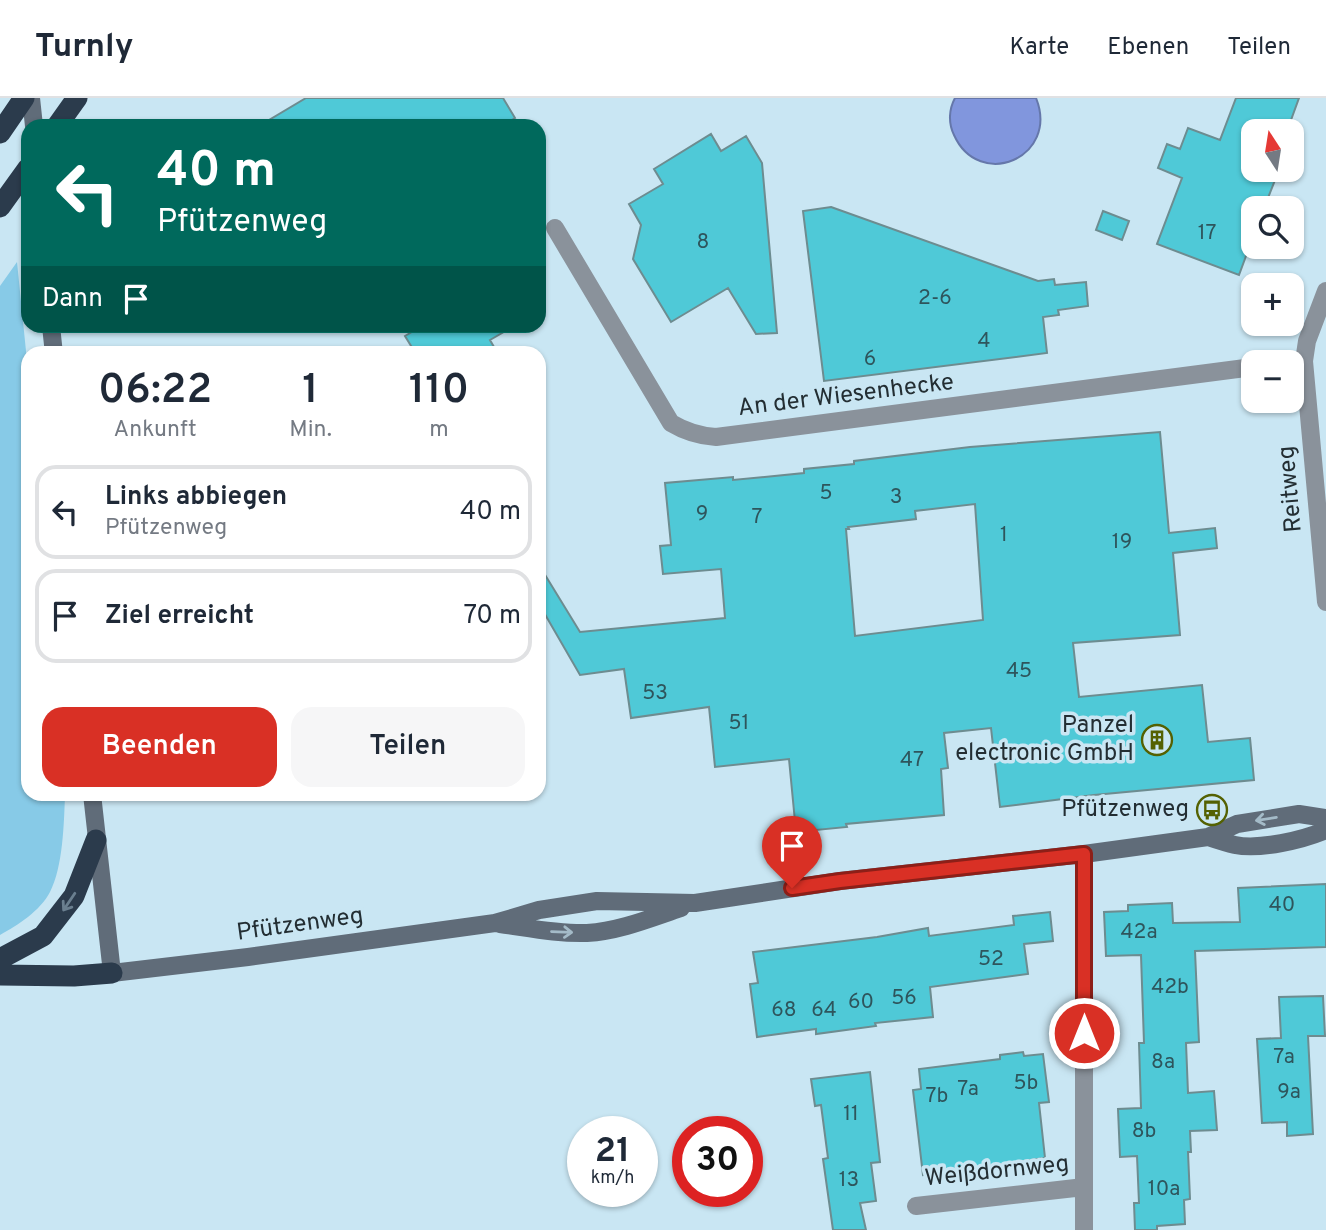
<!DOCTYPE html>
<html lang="de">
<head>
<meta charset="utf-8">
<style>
	body { margin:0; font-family:Overpass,sans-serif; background:#f6f6f7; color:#1f2937; height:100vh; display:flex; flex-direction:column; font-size:26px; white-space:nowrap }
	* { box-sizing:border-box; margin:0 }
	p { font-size:23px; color:#747a83 }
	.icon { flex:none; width:38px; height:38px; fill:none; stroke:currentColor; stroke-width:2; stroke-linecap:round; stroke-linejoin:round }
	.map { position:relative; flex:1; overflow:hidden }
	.drawer { position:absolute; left:21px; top:248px; width:525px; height:455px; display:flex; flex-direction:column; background:#fff; border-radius:21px; box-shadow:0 2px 5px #0004 }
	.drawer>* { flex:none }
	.top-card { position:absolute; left:21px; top:21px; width:525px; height:214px; border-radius:21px; box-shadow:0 2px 5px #0004; background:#00695c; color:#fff; overflow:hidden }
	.needle { width:46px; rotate:348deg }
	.fabs { position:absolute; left:1241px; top:21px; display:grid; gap:14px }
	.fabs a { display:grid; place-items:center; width:63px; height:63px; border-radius:14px; background:#fff; box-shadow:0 2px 5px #0004; font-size:35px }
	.speed { position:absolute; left:567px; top:1018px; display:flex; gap:14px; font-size:35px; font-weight:700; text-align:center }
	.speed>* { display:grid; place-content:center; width:91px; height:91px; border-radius:50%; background:#fff; box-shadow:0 2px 5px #0004; line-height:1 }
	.speed small { font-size:18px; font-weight:400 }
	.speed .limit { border:10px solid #d22; background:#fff; color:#111 }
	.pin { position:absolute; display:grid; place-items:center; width:60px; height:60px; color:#fff; margin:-72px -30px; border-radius:50% 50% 50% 0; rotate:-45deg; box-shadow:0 0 7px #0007 }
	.pin .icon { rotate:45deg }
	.me { position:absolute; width:77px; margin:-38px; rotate:0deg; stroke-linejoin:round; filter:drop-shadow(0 0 5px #0008) }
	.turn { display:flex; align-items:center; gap:24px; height:147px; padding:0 21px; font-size:32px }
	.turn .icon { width:91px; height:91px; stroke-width:2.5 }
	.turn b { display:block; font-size:49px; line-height:60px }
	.then { display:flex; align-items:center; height:66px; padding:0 21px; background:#0003; gap:14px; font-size:26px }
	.eta { display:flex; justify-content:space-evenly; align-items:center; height:119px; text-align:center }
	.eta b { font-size:42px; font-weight:600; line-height:49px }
	.primary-button { display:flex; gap:14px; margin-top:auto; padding:14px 21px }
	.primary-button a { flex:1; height:80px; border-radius:21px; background:#d93025; color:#fff; font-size:28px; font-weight:600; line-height:80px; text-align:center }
	.primary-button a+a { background:#f6f6f7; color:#1f2937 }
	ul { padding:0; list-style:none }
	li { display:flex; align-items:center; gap:21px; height:94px; margin:0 14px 10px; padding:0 7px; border:4px solid #e0e1e3; border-radius:21px }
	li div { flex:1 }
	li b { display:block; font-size:26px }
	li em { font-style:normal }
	header { display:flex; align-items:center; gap:42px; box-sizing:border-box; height:98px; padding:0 35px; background:#fff; border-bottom:2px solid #e0e1e3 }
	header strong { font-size:33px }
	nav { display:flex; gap:38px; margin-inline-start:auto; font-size:24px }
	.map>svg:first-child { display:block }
	.green { fill:#87cae7 }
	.water { fill:#8196dd; stroke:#6577aa; stroke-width:2 }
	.building { fill:#4fc9d7; stroke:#6d8c90; stroke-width:2; fill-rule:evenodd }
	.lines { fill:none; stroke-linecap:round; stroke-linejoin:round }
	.street { stroke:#8a929b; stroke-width:18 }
	.secondary { stroke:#606c79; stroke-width:18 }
	.highway { stroke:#2b3b4c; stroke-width:21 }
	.oneway { stroke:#a4bbc8 }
	.oneway2 { stroke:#6a7f8f }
	.route-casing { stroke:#8d1f18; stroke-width:18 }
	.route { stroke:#d93025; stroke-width:12 }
	.labels { text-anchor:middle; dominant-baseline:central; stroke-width:7; stroke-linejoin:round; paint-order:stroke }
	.number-label { font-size:21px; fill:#2e555c }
	.street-label { font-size:24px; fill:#232e33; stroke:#c9e6f3 }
	.poi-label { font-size:24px; fill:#232e33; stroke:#c9e6f3; text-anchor:end }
</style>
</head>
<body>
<header>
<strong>Turnly</strong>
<nav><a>Karte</a><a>Ebenen</a><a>Teilen</a></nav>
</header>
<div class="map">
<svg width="1326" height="1132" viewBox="0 0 1326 1132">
	<rect width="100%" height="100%" fill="#c9e6f3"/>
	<path class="green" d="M17 164 28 273V696L65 697C64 725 63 769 50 794 40 813 18 827 0 837V188Z"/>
	<path class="water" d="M955 0H1036C1060 60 979 93 954 37 948 25 949 11 955 0Z"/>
	<path class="building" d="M306 0H503L515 20 503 28H259Z
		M1236 0H1299L1287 33H1253V72H1279L1264 110H1253V139L1239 177 1157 146 1182 80 1158 70 1167 46 1180 51 1188 30 1220 42Z
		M711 36 721 53 746 38 762 65 777 235 756 236 728 190 671 224 633 161 641 127 629 106 663 86 654 71Z
		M831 109 1038 183 1054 181 1055 187 1086 184 1088 208 1058 212 1059 217 1043 219 1047 255 824 283 803 113Z
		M1103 113 1129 123 1122 142 1096 132Z
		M422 228H514L490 242 498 256H416L405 238Z
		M1160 334 1169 435 1215 430 1217 450 1173 455 1180 537 1073 545 1079 599 1202 587 1208 644 1250 640 1254 682 1094 697 1000 709 991 630 944 635 948 670 941 671 944 717 846 726 847 729 796 734 789 661 715 669 709 609 631 620 624 571 580 577 539 506V467L580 534 725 520 721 471 663 476 660 448 671 447 665 385 733 379V382L804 375V371L854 366V363L970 349ZM975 406 983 522 855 538 846 431H849L848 429 916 421 915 413Z
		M1326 786V849L1195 853 1199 944 1186 945 1188 995 1214 993 1217 1032 1190 1033 1191 1054H1188L1190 1101 1184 1102 1185 1126 1157 1128V1132H1135L1134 1105H1139L1137 1058 1120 1059 1118 1011 1141 1010 1139 945H1144L1141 857 1106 858 1104 814 1128 813V807L1172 805 1173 825 1240 824 1238 790Z
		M1050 814 1053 843 1024 846 1028 876 930 889 933 919 875 925 876 928 816 936V931L757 939 750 886 758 885 753 854 877 839 928 830 929 838 1014 827 1013 818Z
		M1323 898 1325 938H1308L1313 1036 1287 1038V1024L1262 1025 1257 941 1281 940 1279 899Z
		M1023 954 1024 958 1043 956 1049 1004 1039 1005 1045 1060 923 1077 913 992 921 991 919 971 1000 961V957Z
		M870 974 880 1064 871 1065 876 1103 860 1105 866 1132H833L823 1061 828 1060 821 1007 815 1008 811 981Z"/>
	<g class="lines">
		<path class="street" d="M555 130 671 325C686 334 699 338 716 339L1253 269
			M1326 193 1307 243 1304 263 1326 504
			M916 1108 1084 1089
			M1084 1132V756"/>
		<path class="secondary" d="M31 0 34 28
			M51 228 54 256
			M92 696 112 875 248 859 495 825 539 812 597 803 695 805 840 783 1084 756 1208 739 1237 726 1299 716 1326 720
			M1208 739C1217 742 1226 745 1235 747 1260 752 1303 742 1326 732
			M500 826C529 830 558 836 587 835 620 833 651 820 681 810"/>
		<path class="highway" d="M57 28 77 0
			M0 35 24 0
			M0 109 28 70
			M0 861 43 838 74 798 96 742
			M0 877 74 878 112 875"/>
	</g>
	<defs><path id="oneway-shaft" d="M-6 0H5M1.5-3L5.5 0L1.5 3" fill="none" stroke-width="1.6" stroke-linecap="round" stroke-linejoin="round" transform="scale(1.75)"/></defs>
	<g class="oneway">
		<use href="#oneway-shaft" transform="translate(1266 721) rotate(171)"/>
		<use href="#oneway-shaft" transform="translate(562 834) rotate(2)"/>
	</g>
	<use class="oneway2" href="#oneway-shaft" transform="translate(69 804) rotate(124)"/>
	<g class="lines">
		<g class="route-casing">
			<path id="route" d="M792 790 840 783 1084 756V935"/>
		</g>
		<use href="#route" class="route"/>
	</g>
	<defs>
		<g id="building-ring" transform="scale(1.575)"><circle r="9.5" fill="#c9e6f3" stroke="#546102" stroke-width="1.5"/><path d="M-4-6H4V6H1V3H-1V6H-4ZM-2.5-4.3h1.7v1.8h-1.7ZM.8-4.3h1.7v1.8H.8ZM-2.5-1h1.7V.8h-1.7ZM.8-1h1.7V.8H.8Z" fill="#546102"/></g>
		<g id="bus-ring" transform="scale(1.575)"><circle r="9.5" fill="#c9e6f3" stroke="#546102" stroke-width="1.5"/><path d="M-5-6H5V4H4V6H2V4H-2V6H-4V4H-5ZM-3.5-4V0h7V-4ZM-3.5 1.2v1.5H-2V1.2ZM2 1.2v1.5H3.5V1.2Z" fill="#546102"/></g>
	</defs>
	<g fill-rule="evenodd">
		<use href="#building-ring" x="1157" y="642"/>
		<use href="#bus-ring" x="1212" y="712"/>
	</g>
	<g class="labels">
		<g class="number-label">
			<text x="1207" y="135">17</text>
			<text x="703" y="144">8</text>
			<text x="935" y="200">2-6</text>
			<text x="984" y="243">4</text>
			<text x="870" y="261">6</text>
			<text x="826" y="395">5</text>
			<text x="896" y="399">3</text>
			<text x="702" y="416">9</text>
			<text x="757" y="419">7</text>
			<text x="1004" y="437">1</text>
			<text x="1122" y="444">19</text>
			<text x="1019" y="573">45</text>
			<text x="655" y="595">53</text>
			<text x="739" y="625">51</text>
			<text x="912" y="662">47</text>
			<text x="1282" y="807">40</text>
			<text x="1139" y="834">42a</text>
			<text x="991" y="861">52</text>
			<text x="1170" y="889">42b</text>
			<text x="904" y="900">56</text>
			<text x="861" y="904">60</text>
			<text x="784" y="912">68</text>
			<text x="824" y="912">64</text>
			<text x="1284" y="959">7a</text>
			<text x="1163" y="964">8a</text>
			<text x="1026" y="985">5b</text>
			<text x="968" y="991">7a</text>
			<text x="1289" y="994">9a</text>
			<text x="937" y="998">7b</text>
			<text x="851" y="1016">11</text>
			<text x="1144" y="1033">8b</text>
			<text x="849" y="1082">13</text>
			<text x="1164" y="1091">10a</text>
		</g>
		<g class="street-label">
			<text transform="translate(846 298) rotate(-7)">An der Wiesenhecke</text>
			<text transform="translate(1291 391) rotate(-95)">Reitweg</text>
			<text transform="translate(300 827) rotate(-8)">Pfützenweg</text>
			<text transform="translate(997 1074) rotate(-6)">Weißdornweg</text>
		</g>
		<g class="poi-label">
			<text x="1134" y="628">Panzel<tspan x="1134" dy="28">electronic GmbH</tspan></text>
			<text x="1189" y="712">Pfützenweg</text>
		</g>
	</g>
</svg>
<div class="fabs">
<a><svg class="needle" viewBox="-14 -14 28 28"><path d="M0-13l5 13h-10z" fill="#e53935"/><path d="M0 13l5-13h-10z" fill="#747a83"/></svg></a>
<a><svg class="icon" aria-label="search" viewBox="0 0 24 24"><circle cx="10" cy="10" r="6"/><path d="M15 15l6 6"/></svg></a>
<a>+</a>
<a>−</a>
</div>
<div class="speed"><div>21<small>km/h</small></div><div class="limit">30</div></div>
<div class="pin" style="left:792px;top:790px;background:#d93025"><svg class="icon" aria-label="arrive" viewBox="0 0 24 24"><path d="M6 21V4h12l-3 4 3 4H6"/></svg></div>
<svg class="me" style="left:1084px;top:935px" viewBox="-20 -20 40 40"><circle r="17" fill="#d93025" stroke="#fff" stroke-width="3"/><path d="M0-11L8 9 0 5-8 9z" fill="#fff"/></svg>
<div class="top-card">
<div class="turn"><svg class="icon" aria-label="left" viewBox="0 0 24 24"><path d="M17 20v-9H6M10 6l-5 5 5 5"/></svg><div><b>40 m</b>Pfützenweg</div></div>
<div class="then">Dann<svg class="icon" aria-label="arrive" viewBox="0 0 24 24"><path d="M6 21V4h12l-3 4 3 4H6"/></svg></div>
</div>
<section class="drawer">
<div class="eta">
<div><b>06:22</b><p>Ankunft</p></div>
<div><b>1</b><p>Min.</p></div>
<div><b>110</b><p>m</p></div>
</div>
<ul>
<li><svg class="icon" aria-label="left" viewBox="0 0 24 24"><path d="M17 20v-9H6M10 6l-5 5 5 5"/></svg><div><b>Links abbiegen</b><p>Pfützenweg</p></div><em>40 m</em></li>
<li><svg class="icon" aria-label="arrive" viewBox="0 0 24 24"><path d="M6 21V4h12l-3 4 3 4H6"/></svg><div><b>Ziel erreicht</b></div><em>70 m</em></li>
</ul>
<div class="primary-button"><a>Beenden</a><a>Teilen</a></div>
</section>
</div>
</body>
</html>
